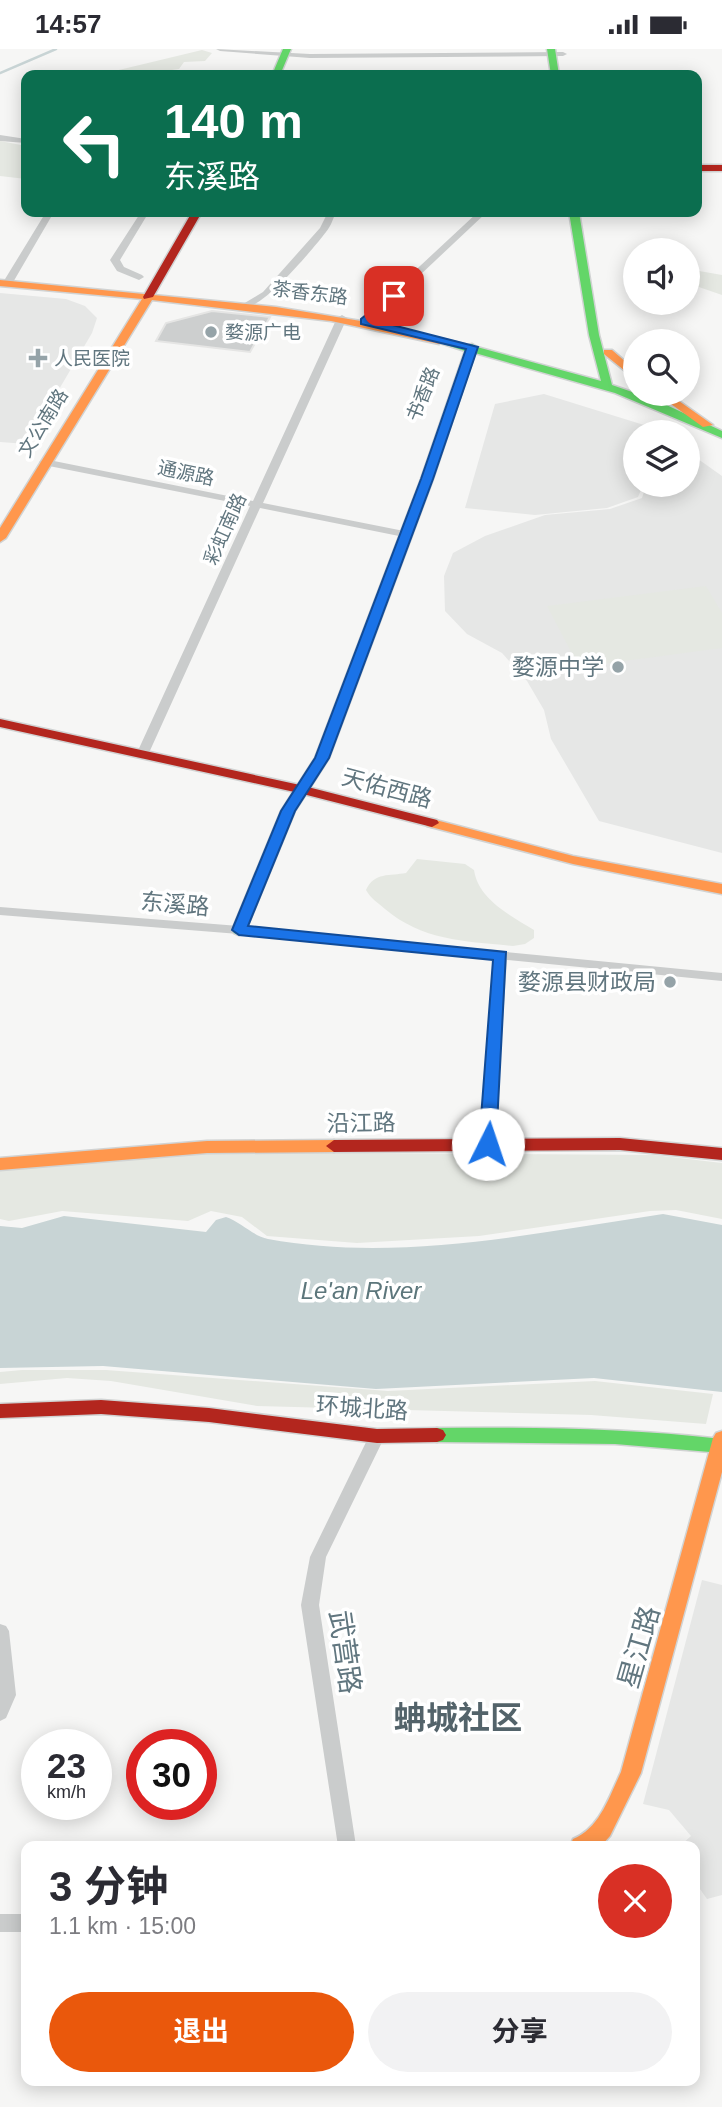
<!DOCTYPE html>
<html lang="zh">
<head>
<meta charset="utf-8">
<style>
	body { margin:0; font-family:Arial,"Noto Sans SC",sans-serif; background:#f2f2f3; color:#2b2b33; height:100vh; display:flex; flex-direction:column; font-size:26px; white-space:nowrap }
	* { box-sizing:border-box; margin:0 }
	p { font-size:23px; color:#7c7c81 }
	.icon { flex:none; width:38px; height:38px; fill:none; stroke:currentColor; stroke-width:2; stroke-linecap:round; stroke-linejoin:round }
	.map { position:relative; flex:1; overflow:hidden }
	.drawer { position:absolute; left:21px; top:1792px; width:679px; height:245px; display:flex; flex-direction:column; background:#fff; border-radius:14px; box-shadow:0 4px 18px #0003 }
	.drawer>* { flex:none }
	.top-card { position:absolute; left:21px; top:21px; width:681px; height:147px; border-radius:14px; box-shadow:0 4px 18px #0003; background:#0b6e4f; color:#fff; overflow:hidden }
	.buttons { position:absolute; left:623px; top:189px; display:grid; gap:14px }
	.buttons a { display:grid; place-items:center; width:77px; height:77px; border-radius:50%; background:#fff; box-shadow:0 4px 18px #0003; font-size:35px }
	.speed { position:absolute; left:21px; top:1680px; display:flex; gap:14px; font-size:35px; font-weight:700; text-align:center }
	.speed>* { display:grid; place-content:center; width:91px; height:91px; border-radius:50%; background:#fff; box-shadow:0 4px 18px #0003; line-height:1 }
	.speed small { font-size:18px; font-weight:400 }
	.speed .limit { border:10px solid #d22; background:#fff; color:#111 }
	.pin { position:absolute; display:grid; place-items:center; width:60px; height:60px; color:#fff; margin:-30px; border-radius:14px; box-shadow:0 4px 10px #0006 }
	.me { position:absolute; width:77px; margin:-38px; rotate:4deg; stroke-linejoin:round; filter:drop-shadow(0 0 5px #0008) }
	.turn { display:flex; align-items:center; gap:24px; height:147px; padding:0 28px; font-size:32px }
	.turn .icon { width:91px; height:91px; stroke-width:2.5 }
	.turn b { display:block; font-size:49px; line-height:60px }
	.round { display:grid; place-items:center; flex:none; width:74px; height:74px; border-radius:37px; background:#f2f2f3 }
	.summary { display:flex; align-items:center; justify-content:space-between; height:119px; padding:0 28px }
	h1 { font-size:42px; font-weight:700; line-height:52px }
	.cta { display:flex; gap:14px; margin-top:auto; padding:14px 28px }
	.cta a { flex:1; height:80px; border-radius:42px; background:#ea580c; color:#fff; font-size:28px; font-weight:700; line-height:80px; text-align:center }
	.cta a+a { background:#f2f2f3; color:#2b2b33 }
	.status { display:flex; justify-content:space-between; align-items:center; height:49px; padding:0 35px; background:#fff; direction:ltr }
	.status svg { height:19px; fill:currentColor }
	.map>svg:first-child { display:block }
	.built { fill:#e6e7e6 }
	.green { fill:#e5e8e2 }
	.water { fill:#c8d4d5 }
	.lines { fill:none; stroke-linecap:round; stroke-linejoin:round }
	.stream { stroke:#c8d4d5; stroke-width:2.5 }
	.building { fill:#cdcfcf; stroke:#e5e5e4; stroke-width:2 }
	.fast-casing { stroke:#d1d3d3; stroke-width:3 }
	.slow-casing { stroke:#d1d3d3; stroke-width:3 }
	.jam-casing { stroke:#d1d3d3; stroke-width:3 }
	.street { fill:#cacccc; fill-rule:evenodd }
	.fast { fill:#63d668; fill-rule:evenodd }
	.slow { fill:#ff974d; fill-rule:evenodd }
	.jam { fill:#b3261e; fill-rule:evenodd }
	.route { fill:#1a73e8; stroke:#114b97; stroke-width:2 }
	.poi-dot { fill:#95a3a8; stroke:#fff; stroke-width:2.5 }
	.labels { text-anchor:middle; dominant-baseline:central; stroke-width:7; stroke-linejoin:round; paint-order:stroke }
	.far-street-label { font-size:19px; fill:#61767f; stroke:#fff }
	.far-poi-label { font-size:19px; fill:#61767f; stroke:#fff; text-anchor:start }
	.poi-label { font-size:23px; fill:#61767f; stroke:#fff; text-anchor:end }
	.street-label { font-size:23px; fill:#61767f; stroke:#fff }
	.water-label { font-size:24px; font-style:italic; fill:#5c767b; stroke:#fff }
	.near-street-label { font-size:28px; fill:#61767f; stroke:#fff }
	.near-quarter-label { font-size:32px; font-weight:bold; fill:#53636a; stroke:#fff }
</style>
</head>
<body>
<div class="status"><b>14:57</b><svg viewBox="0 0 49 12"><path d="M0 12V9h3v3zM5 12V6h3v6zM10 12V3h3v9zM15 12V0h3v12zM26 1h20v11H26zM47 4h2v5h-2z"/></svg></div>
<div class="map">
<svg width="722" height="2058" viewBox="0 0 722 2058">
	<rect width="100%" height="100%" fill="#f6f6f5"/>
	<path class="built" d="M0 244 66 250 85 257 97 269 92 284 27 395 0 393Z
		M544 345 644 376 656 383H635V436H643L638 448 607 459 535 466 465 459 495 355Z
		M691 405 722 427V804L599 772 551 690 544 661 527 632 502 604 467 585 445 562 444 527 453 504 485 487 545 466 610 460 642 449 646 436H688V407Z
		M702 1531 722 1536V1846L707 1850 695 1833V1797H680L691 1787 669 1761 643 1755Z"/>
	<path class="green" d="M202 1 212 4 205 12 184 13 179 20 138 26H98Z
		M0 92 21 96 26 100V108L23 110 26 113V130L0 127Z
		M688 220 722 226V246L693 236 688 231Z
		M706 537 722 564V599L579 618 547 557Z
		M417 810 465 815 474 821C478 850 511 867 534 881V889L525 895 513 897C465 892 423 892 385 860 377 853 371 850 366 841 374 823 390 827 406 824Z
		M206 1103 654 1106 722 1114V1170L676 1161 650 1162 479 1187 357 1194 267 1187 242 1168 211 1162 188 1172 62 1162 9 1172 0 1170V1121Z
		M22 1321H106L388 1342 595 1332 713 1345 706 1375 591 1366 257 1357 111 1332 67 1329 0 1335V1323Z"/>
	<path class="water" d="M663 1165 722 1176V1343L594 1329 376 1340 103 1317 0 1319V1177L22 1179 64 1167 206 1183 216 1171 226 1168C241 1173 253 1187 268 1190 398 1214 535 1184 663 1165Z"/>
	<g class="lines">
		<path class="stream" d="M0 24 56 0"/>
	</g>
	<path class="building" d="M212 262 270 268 250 303 156 292 166 274Z"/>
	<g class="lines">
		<g class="fast-casing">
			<path id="fast" d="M283 0H291L280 26H272Z
				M547 0H555L559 26H551Z
				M569 163H579L599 286 612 336 658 352 722 382V389L615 344 475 304 433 430 329 709 295 762 246 881 239 886 234 884 232 881 281 762 315 709 421 430 465 302 434 292 439 289 468 296 472 295 477 298 601 332 589 286Z
				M437 1379C532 1378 627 1379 722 1390V1404L615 1395 437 1393 431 1391 428 1386 431 1381Z"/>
		</g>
		<g class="slow-casing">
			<path id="slow" d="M0 231 276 258 385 276 444 292 439 295 331 272 152 251 6 489 0 493V479L142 250 0 237Z
				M604 301H612L635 321V330L604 305Z
				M657 345H669L713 376 703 378Z
				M432 770 573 807 722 835V845L573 815 427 777 425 774Z
				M334 1091 342 1097 334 1103 207 1104 0 1121V1109L207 1092Z
				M722 1382V1423L641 1724 610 1787 601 1797H570L573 1790C600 1779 609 1748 621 1723L713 1389 716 1384Z"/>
		</g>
		<g class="jam-casing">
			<path id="jam" d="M696 116H722V122H696Z
				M192 163H202L153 248 144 250 143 248Z
				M0 670 300 736 437 771 439 774 432 778 299 744 0 678Z
				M620 1089 722 1099V1111L620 1101 334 1103 326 1097 334 1091Z
				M101 1351 209 1359 377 1380 437 1379 443 1381 446 1386 443 1391 437 1393 377 1394 209 1373 101 1365 0 1369V1355Z"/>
		</g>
		<path class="street" d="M216 0 310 5 563 3 567 5 563 7 310 9 220 2Z
			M0 86 26 90V94L0 92Z
			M46 163H54L12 235 4 237 2 235Z
			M141 163H149L120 211 124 218 142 226 144 228 139 231 117 222 110 211Z
			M328 163H336C333 170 331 177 326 183 313 200 263 260 243 259V255L263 243 320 179Z
			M478 163H487L368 275H362V271Z
			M342 266 347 269 263 454 404 482 409 485 404 488 260 459 148 706 142 710 138 709 136 706 250 457 44 416 39 413 44 410 253 452 337 269Z
			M0 858 239 877 722 924V932L507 911 495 1095 488 1100 481 1095 494 910 239 885 0 866Z
			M377 1381 383 1383 385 1387 326 1508 319 1556 356 1797H338L301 1556 310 1508 371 1383Z
			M0 1575 6 1577 9 1582 16 1646 6 1669 0 1672Z
			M0 1865H26V1883H0Z"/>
		<use href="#fast" class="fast"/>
		<use href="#slow" class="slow"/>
		<use href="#jam" class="jam"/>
	</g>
	<path class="route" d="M394 243 398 244V249L373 271 478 298 433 430 329 709 295 762 248 877 506 903 496 1095 488 1100 479 1095 493 911 239 886 232 881 281 762 315 709 421 430 466 300 361 275V270Z"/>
	<g class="poi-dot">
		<circle cx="211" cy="283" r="7"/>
		<path d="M34.5 298.5h7v7h7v7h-7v7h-7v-7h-7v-7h7z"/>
		<circle cx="618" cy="618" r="7"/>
		<circle cx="670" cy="933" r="7"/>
	</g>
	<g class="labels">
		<g class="far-street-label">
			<text transform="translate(310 244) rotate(7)">茶香东路</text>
			<text transform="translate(423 345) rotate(-68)">书香路</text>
			<text transform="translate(43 374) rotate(-58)">文公南路</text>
			<text transform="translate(186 424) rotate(12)">通源路</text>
			<text transform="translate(225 480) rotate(-66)">彩虹南路</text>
		</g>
		<g class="far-poi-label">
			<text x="225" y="283">婺源广电</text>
			<text x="54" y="309">人民医院</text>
		</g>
		<g class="poi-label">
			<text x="604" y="618">婺源中学</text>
			<text x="656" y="933">婺源县财政局</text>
		</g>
		<g class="street-label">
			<text transform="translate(387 739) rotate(15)">天佑西路</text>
			<text transform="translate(175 855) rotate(5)">东溪路</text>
			<text transform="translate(361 1074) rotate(-1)">沿江路</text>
			<text transform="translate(362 1359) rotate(4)">环城北路</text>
		</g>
		<g class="water-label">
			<text x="361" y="1241">Le'an River</text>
		</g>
		<g class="near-street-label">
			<text transform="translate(639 1598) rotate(-74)">星江路</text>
			<text transform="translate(345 1603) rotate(82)">武营路</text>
		</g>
		<g class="near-quarter-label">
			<text x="458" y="1669">蚺城社区</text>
		</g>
	</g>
</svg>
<div class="buttons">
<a><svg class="icon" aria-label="sound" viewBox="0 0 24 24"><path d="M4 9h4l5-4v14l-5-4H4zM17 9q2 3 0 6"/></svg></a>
<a><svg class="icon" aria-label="search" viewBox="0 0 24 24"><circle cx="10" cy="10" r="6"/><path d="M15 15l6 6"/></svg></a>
<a><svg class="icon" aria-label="layers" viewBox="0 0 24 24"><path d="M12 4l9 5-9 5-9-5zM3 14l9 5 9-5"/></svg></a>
</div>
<div class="speed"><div>23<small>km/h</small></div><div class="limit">30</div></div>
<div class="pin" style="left:394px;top:247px;background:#d93025"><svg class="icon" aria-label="arrive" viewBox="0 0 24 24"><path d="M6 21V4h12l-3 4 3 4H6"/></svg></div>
<svg class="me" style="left:488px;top:1095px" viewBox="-20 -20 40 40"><circle r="19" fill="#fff"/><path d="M0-13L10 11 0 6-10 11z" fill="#1a73e8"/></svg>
<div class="top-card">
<div class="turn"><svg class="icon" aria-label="left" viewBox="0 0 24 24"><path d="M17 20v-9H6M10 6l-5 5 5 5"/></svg><div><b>140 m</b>东溪路</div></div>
</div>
<section class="drawer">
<div class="summary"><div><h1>3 分钟</h1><p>1.1 km · 15:00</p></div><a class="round" style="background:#d93025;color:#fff"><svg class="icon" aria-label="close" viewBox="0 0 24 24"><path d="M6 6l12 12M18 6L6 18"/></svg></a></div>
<div class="cta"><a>退出</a><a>分享</a></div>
</section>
</div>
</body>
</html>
